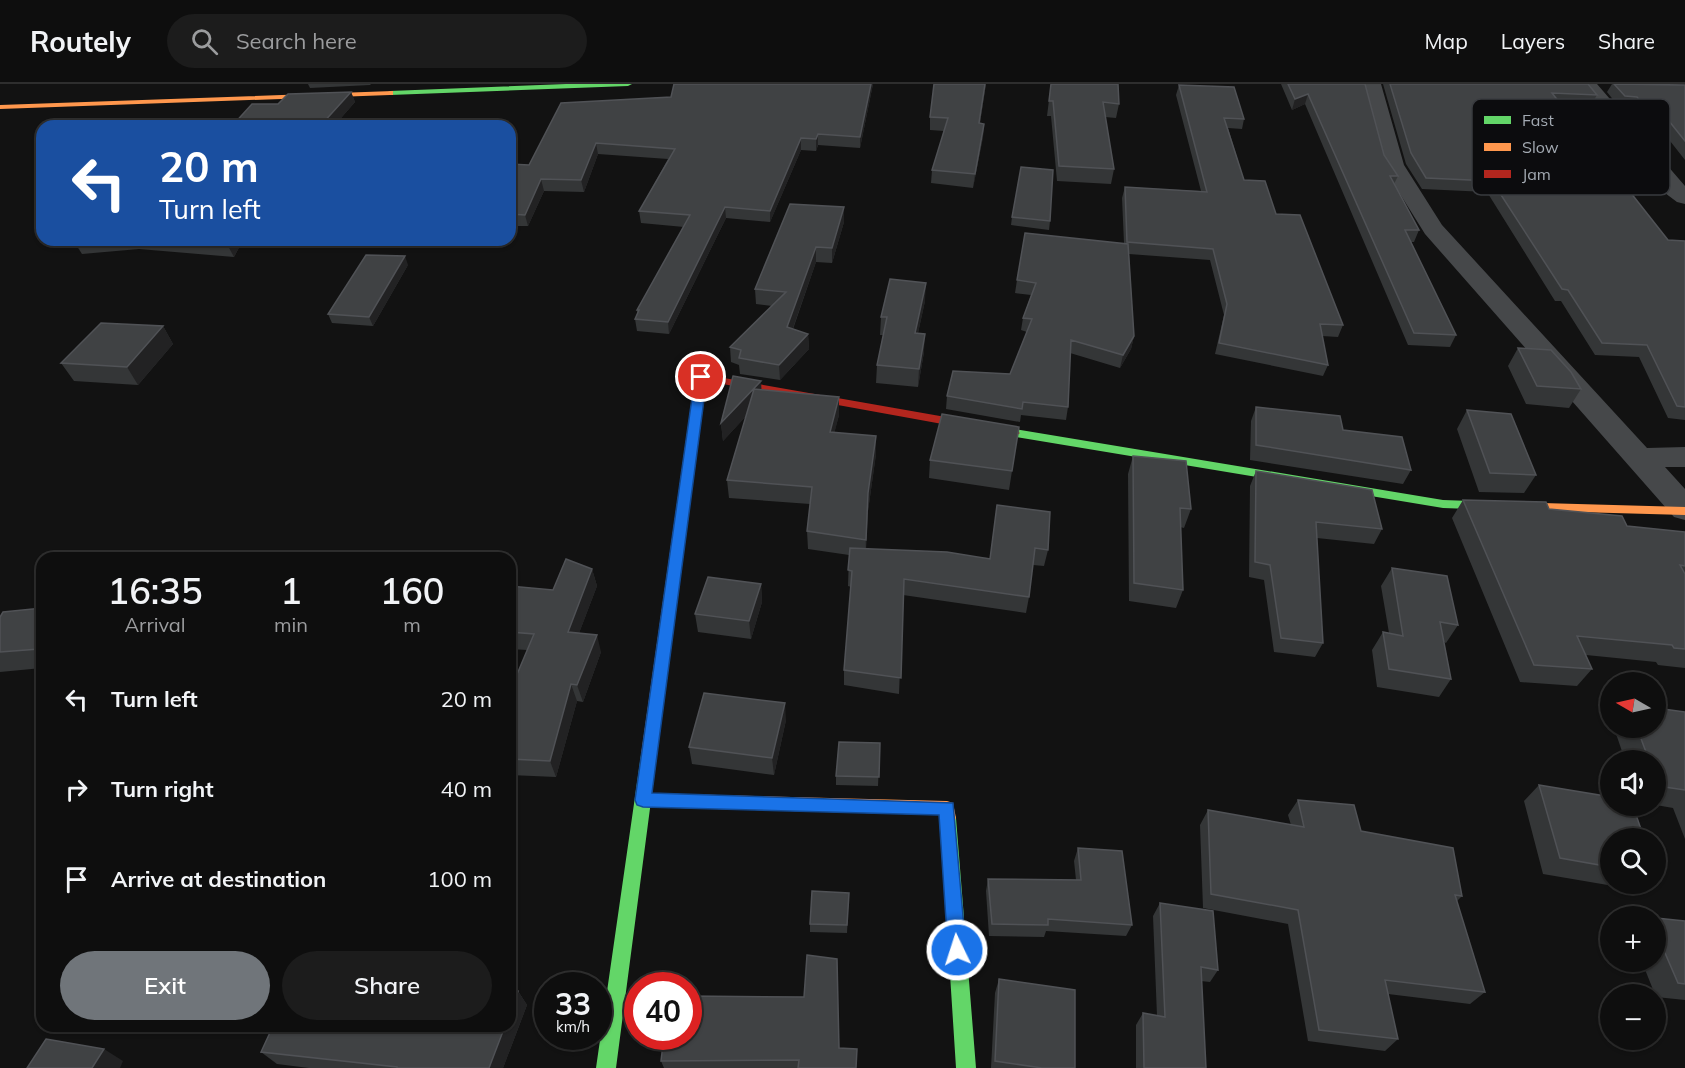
<!DOCTYPE html>
<html lang="en">
<head>
<meta charset="utf-8">
<style>
	body { margin:0; font-family:Mulish,sans-serif; background:#1c1c1c; color:#f1f3f6; height:100vh; display:flex; flex-direction:column; font-size:22px; white-space:nowrap }
	* { box-sizing:border-box; margin:0 }
	p { font-size:20px; color:#9b9c9e }
	.icon { flex:none; width:33px; height:33px; fill:none; stroke:currentColor; stroke-width:2; stroke-linecap:round; stroke-linejoin:round }
	.map { position:relative; flex:1; overflow:hidden }
	.details { position:absolute; left:36px; top:468px; width:480px; height:480px; display:flex; flex-direction:column; background:#0e0e0e; border-radius:18px; box-shadow:0 2px 4px #0004,0 0 0 2px #2e2e2e }
	.details>* { flex:none }
	.hud { position:absolute; left:36px; top:36px; width:480px; height:126px; border-radius:18px; box-shadow:0 2px 4px #0004,0 0 0 2px #2e2e2e; background:#1a4fa0; color:#fff; overflow:hidden }
	.needle { width:39px; rotate:279deg }
	.tools { position:absolute; left:1600px; top:588px; display:grid; gap:12px }
	.tools a { display:grid; place-items:center; width:66px; height:66px; border-radius:50%; background:#0e0e0e; box-shadow:0 2px 4px #0004,0 0 0 2px #2e2e2e; font-size:30px }
	.speed { position:absolute; left:534px; top:888px; display:flex; gap:12px; font-size:30px; font-weight:700; text-align:center }
	.speed>* { display:grid; place-content:center; width:78px; height:78px; border-radius:50%; background:#0e0e0e; box-shadow:0 2px 4px #0004,0 0 0 2px #2e2e2e; line-height:1 }
	.speed small { font-size:15px; font-weight:400 }
	.speed .limit { border:9px solid #d22; background:#fff; color:#111 }
	.pin { position:absolute; display:grid; place-items:center; width:51px; height:51px; color:#fff; margin:-26px; border:3px solid #fff; border-radius:50%; box-shadow:0 2px 6px #0007 }
	.me { position:absolute; width:66px; margin:-33px; rotate:356deg; stroke-linejoin:round; filter:drop-shadow(0 0 4px #0008) }
	.turn { display:flex; align-items:center; gap:21px; height:126px; padding:0 24px; font-size:27px }
	.turn .icon { width:78px; height:78px; stroke-width:2.5 }
	.turn b { display:block; font-size:42px; line-height:51px }
	.eta { display:flex; justify-content:space-evenly; align-items:center; height:102px; text-align:center }
	.eta b { font-size:36px; font-weight:600; line-height:42px }
	.action { display:flex; gap:12px; margin-top:auto; padding:12px 24px }
	.action a { flex:1; height:69px; border-radius:36px; background:#70757a; color:#fff; font-size:24px; font-weight:600; line-height:69px; text-align:center }
	.action a+a { background:#1c1c1c; color:#f1f3f6 }
	ul { padding:0; list-style:none }
	li { display:flex; align-items:center; gap:18px; height:90px; padding:0 24px }
	li div { flex:1 }
	li b { display:block; font-size:22px }
	li em { font-style:normal }
	header { display:flex; align-items:center; gap:36px; box-sizing:border-box; height:84px; padding:0 30px; background:#0e0e0e; border-bottom:2px solid #2e2e2e }
	header strong { font-size:28px }
	nav { display:flex; gap:33px; margin-inline-start:auto; font-size:21px }
	.search { width:420px; height:54px; background:#1c1c1c; display:flex; align-items:center; gap:15px; box-sizing:border-box; padding:0 21px; border-radius:33px; color:#9b9c9e; font-size:22px }
	.map>svg:first-child { display:block }
	.lines { fill:none; stroke-linecap:round; stroke-linejoin:round }
	.street { fill:#46484a; fill-rule:evenodd }
	.fast { fill:#63d668; fill-rule:evenodd }
	.slow { fill:#ff974d; fill-rule:evenodd }
	.jam { fill:#b3261e; fill-rule:evenodd }
	.wall { fill:#343637 }
	.shaded-wall { fill:#222223 }
	.building { fill:#404244; stroke:#505256; stroke-width:1.5 }
	.route { fill:#1a73e8; stroke:#114b97; stroke-width:1.5 }
	.key { fill:#0c0c0e; stroke:#393b3f; stroke-width:1.5 }
	.key-label { font-size:16px; fill:#a3aab2 }
</style>
</head>
<body>
<header>
<strong>Routely</strong>
<div class="search"><svg class="icon" aria-label="search" viewBox="0 0 24 24"><circle cx="10" cy="10" r="6"/><path d="M15 15l6 6"/></svg>Search here</div>
<nav><a>Map</a><a>Layers</a><a>Share</a></nav>
</header>
<div class="map">
<svg width="1685" height="984" viewBox="0 0 1685 984">
	<rect width="100%" height="100%" fill="#121212"/>
	<g class="lines">
		<path class="street" d="M1361 0H1381L1404 81 1442 141 1647 364 1685 363V383H1665L1685 405V436L1674 433 1425 150 1382 81Z
			M1577 0H1597L1685 102V120L1677 118 1665 109Z"/>
		<path class="fast" d="M566 0H632L628 2 390 11 386 9 390 7Z
			M1014 345 1443 416 1471 417 1477 421 1471 425 1443 424 1010 352 1008 349 1010 346Z
			M649 664 655 666 657 671 616 984H596L641 671 643 666Z
			M948 727 954 729 956 734 976 984H956L940 734 942 729Z"/>
		<path class="slow" d="M393 7V11H390L0 25V21Z
			M700 296 706 300 657 671 655 676 649 678 643 676 641 671 694 300Z
			M1471 417 1685 423V431L1471 425 1465 421Z
			M643 709 947 717 953 719 956 734 954 739 948 741 942 739 940 731 643 723 637 721 635 716 637 711Z"/>
		<path class="jam" d="M701 290 1014 345 1020 349 1014 353 706 297 704 302 700 304 694 300 695 293Z"/>
	</g>
	<path class="wall" d="M308 0H371L370 1 310 4Z
		M674 0H873L860 64 818 61 816 67 801 66 770 138 726 134 669 250 637 247 635 235 637 230V226L684 143 641 139 639 127 668 75 598 70 584 108 544 107 528 142H510V80L529 81 671 13Z
		M986 0 980 39 984 40 983 53 973 104 931 99 932 86 944 47 930 46V33Z
		M1051 0 1119 20 1116 34 1105 33 1114 85 1111 100 1057 97 1051 32H1047Z
		M1281 0H1365L1384 71 1398 92 1394 100 1419 146 1414 158H1411L1456 251 1450 263 1408 261 1305 20 1292 26Z
		M1383 0H1588L1597 11 1591 21 1561 20 1668 156 1685 157V336L1668 334 1639 273 1595 271 1561 217H1555L1487 108 1422 105 1406 80Z
		M1612 0 1685 1V76L1663 48 1650 47 1631 23H1619L1607 8Z
		M1179 1 1244 35 1242 45 1228 44 1244 96 1276 130 1343 241 1338 253 1322 252 1328 281 1323 292 1215 270 1224 231 1210 176 1129 170 1134 252 1131 265 1120 284 1070 269 1068 323 1066 336 1021 331 1020 338 946 325 947 312 1010 290 1027 248 1021 246 1023 234 1031 211 1015 209 1017 196 1124 159 1122 114 1125 103 1201 107 1176 11Z
		M351 8 355 18 334 42H232L278 20Z
		M844 123V138L832 179 816 178 793 245 808 250 809 265 780 296 740 290 739 281 731 278 730 263 772 222 756 220 755 205Z
		M1012 133 1050 137 1049 146 1011 141Z
		M77 156H243L234 173 139 165 82 170 75 159Z
		M408 181 373 242 332 239 328 230Z
		M925 217 918 249 924 268 918 303 876 299 877 281 883 251H880L881 233Z
		M163 242 173 260 138 301 74 297 61 279Z
		M1518 264 1581 305 1569 324 1526 320 1508 282Z
		M761 297V306L839 331 834 349 876 352V370L868 427 866 465 990 474 997 421 1048 466 1044 482 1033 481 1029 513 1026 529 903 511 899 610 844 601V586L851 503 848 502 849 471 808 465 807 447 810 420 729 414 727 396 746 332 723 357 721 339Z
		M1256 323 1343 346 1411 386 1403 400 1250 376 1251 337Z
		M1467 326 1536 391 1524 409 1479 408 1457 345Z
		M1019 343 1009 406 929 394 930 376Z
		M1133 372 1191 425 1184 444 1180 443 1183 506 1176 524 1129 517 1128 390Z
		M1256 387 1382 445 1374 460 1317 454 1323 559 1315 573 1274 568 1264 496 1249 493 1250 402Z
		M1463 416 1549 425 1627 442 1685 448V584L1658 581 1656 578 1586 571 1592 585 1577 602 1520 598 1452 434Z
		M1392 484 1458 541 1446 559 1444 558 1451 595 1439 613 1377 603 1372 566 1383 548 1389 549 1381 502Z
		M592 485 597 502 579 549 601 568 583 618 577 617 556 693 510 691V607L527 566 510 565V502L553 506Z
		M761 500 762 518 751 555 698 548 695 530Z
		M42 524V584L0 588V533Z
		M1685 628V755L1673 724 1656 721V676H1625L1614 644H1656Z
		M786 636 774 691 692 680 689 663Z
		M880 659 878 702 836 701V692Z
		M1539 701 1611 754V800H1645L1637 806 1543 790 1524 717Z
		M1298 716 1361 747 1462 812 1457 817 1485 908 1470 920 1388 910 1398 955 1385 967 1308 957 1288 840 1203 824 1200 741 1208 726 1291 741 1288 731Z
		M1078 764 1132 841 1126 852 1046 847 1044 853 989 852 986 807 988 795 1076 796 1074 777Z
		M849 809 847 849 810 848V840Z
		M1160 819 1218 886 1210 898 1201 897 1206 984H1136V941L1143 929 1157 932 1153 832Z
		M1656 834 1685 837V916L1656 913 1642 878H1656Z
		M999 895 1075 984H991L995 909Z
		M518 907 527 921 503 984H309L277 980 261 968Z
		M839 964 856 984H664L661 977Z"/>
	<path class="shaded-wall" d="M871 0H873L860 64V53Z
		M985 0H986L978 52 979 39Z
		M351 8 355 18 334 42H323L322 40Z
		M1308 10 1305 20 1292 26 1295 15Z
		M984 40 983 53 973 104 975 90Z
		M818 50V61L816 67V55Z
		M801 54V66L770 138V127Z
		M596 59 598 70 584 108 581 96Z
		M541 95 544 107 528 142 525 131Z
		M725 123 726 134 669 250 668 238Z
		M844 123V138L832 179V164Z
		M232 156H243L234 173 228 162Z
		M816 163V178L788 258 787 243Z
		M405 172 408 181 373 242 369 233Z
		M926 199 925 217 914 267 915 249Z
		M163 242 173 260 138 301 127 283Z
		M808 250 809 265 780 296 779 281Z
		M925 250 924 268 918 303 919 285Z
		M1134 252 1131 265 1120 284 1123 271Z
		M761 297 762 315 723 357 721 339Z
		M839 313V331L830 366V348Z
		M876 352V370L868 427 865 473 868 409Z
		M592 485 597 502 573 565 568 548Z
		M761 500 762 518 751 555 749 537Z
		M597 551 601 568 583 618 577 601Z
		M571 600 577 617 556 693 550 677Z
		M785 619 786 636 774 691 772 674Z
		M518 907 527 921 503 984H489L505 942H510V929Z
		M104 965 123 977 120 984H92Z"/>
	<path class="building" d="M674 0H871L860 53 818 50 816 55 801 54 770 127 725 123 668 238 635 235 639 226H637L690 131 639 127 675 65 596 59 581 96 541 95 525 131 510 130V80L529 81 561 19 671 13Z
		M934 0H985L979 39 984 40 975 90 932 86 948 34 930 33Z
		M1051 0H1118L1119 20 1103 18 1114 85 1059 82 1053 17H1049Z
		M1288 0H1365L1384 71 1398 92H1390L1419 146H1405L1456 251 1414 249 1308 10 1295 15Z
		M1390 0H1588L1597 11 1552 9 1668 156 1685 157V323L1677 322 1647 261 1602 259 1568 206 1562 205 1492 97 1426 94 1411 69Z
		M1614 0 1685 1V57L1669 37 1656 36 1637 13 1625 12Z
		M1179 1 1234 3 1244 35 1224 34 1244 96 1265 97 1276 130 1300 131 1343 241 1320 240 1328 281 1219 259 1227 220 1213 165 1127 158 1125 103 1207 108Z
		M351 8 322 40 281 38 278 42H232L252 20H278L288 10Z
		M1021 83 1053 86 1050 137 1012 133Z
		M790 120 844 123 832 164 816 163 787 243 808 250 779 281 739 274 741 266 730 263 786 208 755 205Z
		M1025 149 1128 160 1134 252 1123 271 1071 256 1068 323 1023 318 1022 325 947 312 953 287 1010 290 1032 235 1023 234 1036 199 1017 196Z
		M77 156H111L75 159Z
		M156 156H232L228 162Z
		M366 171 405 172 369 233 328 230Z
		M890 195 926 199 915 249 925 250 919 285 877 281 887 233H881Z
		M101 239 163 242 127 283 61 279Z
		M1518 264 1551 266 1571 288 1581 305 1537 302Z
		M733 292 761 297 721 339Z
		M754 305 839 313 830 348 876 352 868 409 866 456 807 447 812 403 727 396Z
		M1256 323 1340 332 1343 346 1402 353 1411 386 1256 361Z
		M1467 326 1511 330 1536 391 1490 389Z
		M942 330 1019 343 1012 387 930 376Z
		M1133 372 1186 377 1191 425 1180 424 1183 506 1134 499Z
		M1256 387 1372 406 1382 445 1316 438 1323 559 1281 554 1270 481 1255 478Z
		M1463 416 1546 418 1549 425 1622 432 1627 442 1685 448V482L1680 481 1685 490V565L1674 564 1672 561 1577 552 1592 585 1534 581Z
		M997 421 1050 428 1048 466 1035 464 1029 513 904 495 901 594 844 586 852 487 848 486 850 464 947 468 990 475Z
		M566 475 592 485 568 548 597 551 577 601 571 600 550 677 510 675V607L534 550 510 548V502L553 506Z
		M1392 484 1447 492 1458 541 1440 538 1451 595 1389 585 1383 548 1403 552Z
		M708 493 761 500 749 537 695 530Z
		M42 524V558L39 565 0 568V533L3 528Z
		M704 609 785 619 772 674 689 663Z
		M1656 624 1685 628V706L1658 702 1656 696V676H1649L1637 644H1656Z
		M839 658 880 659 879 693 836 692Z
		M1539 701 1611 713V722H1633L1644 754H1611V783L1560 774Z
		M1298 716 1354 721 1361 747 1453 764 1462 812 1455 811 1485 908 1385 896 1398 955 1319 946 1298 826 1211 810 1208 726 1304 743Z
		M1078 764 1122 767 1132 841 1048 835V841L992 840 988 795 1081 796Z
		M812 807 849 809 847 841 810 840Z
		M1160 819 1213 827 1218 886 1201 883 1206 984H1144L1143 929 1165 933Z
		M1656 834 1685 837V900L1678 899 1656 848Z
		M807 871 837 875 839 964 857 965 856 984H798L799 976 661 977 664 952H688V912L804 913Z
		M999 895 1075 906V984H1042L995 977Z
		M510 905 518 907 510 929Z
		M273 942H505L489 984H397V983L261 968Z
		M46 955 104 965 92 984H27Z"/>
	<path class="route" d="M701 290 707 293 652 709 953 719 966 866 963 872 957 874 951 872 948 866 939 731 643 723 637 721 635 716 695 293Z"/>
	<rect x="1472" y="15" width="198" height="96" rx="9" class="key"/>
	<rect x="1484" y="32" width="27" height="8" fill="#63d668"/>
	<rect x="1484" y="59" width="27" height="8" fill="#ff974d"/>
	<rect x="1484" y="86" width="27" height="8" fill="#b3261e"/>
	<g class="key-label">
		<text x="1522" y="42">Fast</text>
		<text x="1522" y="69">Slow</text>
		<text x="1522" y="96">Jam</text>
	</g>
</svg>
<div class="tools">
<a><svg class="needle" viewBox="-14 -14 28 28"><path d="M0-13l5 13h-10z" fill="#e53935"/><path d="M0 13l5-13h-10z" fill="#9b9c9e"/></svg></a>
<a><svg class="icon" aria-label="sound" viewBox="0 0 24 24"><path d="M4 9h4l5-4v14l-5-4H4zM17 9q2 3 0 6"/></svg></a>
<a><svg class="icon" aria-label="search" viewBox="0 0 24 24"><circle cx="10" cy="10" r="6"/><path d="M15 15l6 6"/></svg></a>
<a>+</a>
<a>−</a>
</div>
<div class="speed"><div>33<small>km/h</small></div><div class="limit">40</div></div>
<div class="pin" style="left:701px;top:293px;background:#d93025"><svg class="icon" aria-label="arrive" viewBox="0 0 24 24"><path d="M6 21V4h12l-3 4 3 4H6"/></svg></div>
<svg class="me" style="left:957px;top:866px" viewBox="-20 -20 40 40"><circle r="17" fill="#1a73e8" stroke="#fff" stroke-width="3"/><path d="M0-11L8 9 0 5-8 9z" fill="#fff"/></svg>
<div class="hud">
<div class="turn"><svg class="icon" aria-label="left" viewBox="0 0 24 24"><path d="M17 20v-9H6M10 6l-5 5 5 5"/></svg><div><b>20 m</b>Turn left</div></div>
</div>
<section class="details">
<div class="eta">
<div><b>16:35</b><p>Arrival</p></div>
<div><b>1</b><p>min</p></div>
<div><b>160</b><p>m</p></div>
</div>
<ul>
<li><svg class="icon" aria-label="left" viewBox="0 0 24 24"><path d="M17 20v-9H6M10 6l-5 5 5 5"/></svg><div><b>Turn left</b></div><em>20 m</em></li>
<li><svg class="icon" aria-label="right" viewBox="0 0 24 24"><path d="M7 20v-9h11M14 6l5 5-5 5"/></svg><div><b>Turn right</b></div><em>40 m</em></li>
<li><svg class="icon" aria-label="arrive" viewBox="0 0 24 24"><path d="M6 21V4h12l-3 4 3 4H6"/></svg><div><b>Arrive at destination</b></div><em>100 m</em></li>
</ul>
<div class="action"><a>Exit</a><a>Share</a></div>
</section>
</div>
</body>
</html>
